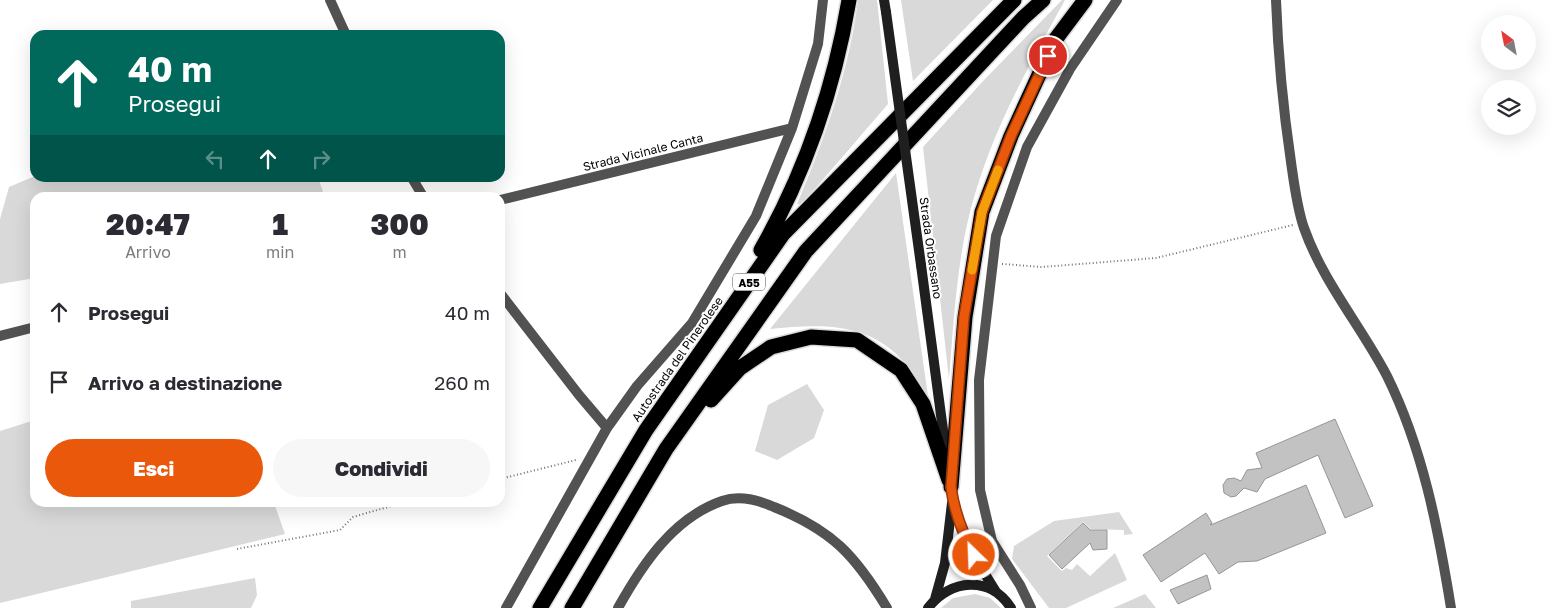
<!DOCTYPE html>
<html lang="it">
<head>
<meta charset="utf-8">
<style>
	body { margin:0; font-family:"Golos Text",sans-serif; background:#f7f7f7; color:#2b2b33; height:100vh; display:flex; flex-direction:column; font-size:19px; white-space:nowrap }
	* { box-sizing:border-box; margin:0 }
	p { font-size:16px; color:#7c7c81 }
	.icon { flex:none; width:28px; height:28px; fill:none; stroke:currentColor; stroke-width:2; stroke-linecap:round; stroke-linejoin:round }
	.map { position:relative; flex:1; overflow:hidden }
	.sheet { position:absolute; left:30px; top:192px; width:475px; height:315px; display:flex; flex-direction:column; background:#fff; border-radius:15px; box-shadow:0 5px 20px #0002 }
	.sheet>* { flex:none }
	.top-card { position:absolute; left:30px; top:30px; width:475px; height:152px; border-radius:15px; box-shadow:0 5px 20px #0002; background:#00695c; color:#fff; overflow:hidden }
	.needle { width:32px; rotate:328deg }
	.tools { position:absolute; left:1481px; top:15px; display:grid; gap:10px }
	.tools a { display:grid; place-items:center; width:55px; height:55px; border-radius:50%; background:#fff; box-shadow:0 5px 20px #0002; font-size:25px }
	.pin { position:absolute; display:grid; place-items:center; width:42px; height:42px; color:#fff; margin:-21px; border:2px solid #fff; border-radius:50%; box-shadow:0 1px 5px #0007 }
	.me { position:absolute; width:55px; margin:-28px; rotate:336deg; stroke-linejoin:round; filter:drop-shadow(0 0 4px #0008) }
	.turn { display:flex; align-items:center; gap:18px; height:105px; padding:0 15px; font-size:22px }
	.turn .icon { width:65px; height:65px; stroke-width:2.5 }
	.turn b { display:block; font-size:35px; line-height:42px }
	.lanes { display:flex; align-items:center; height:48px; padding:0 15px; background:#0003; justify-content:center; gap:25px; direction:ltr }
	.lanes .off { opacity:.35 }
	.eta { display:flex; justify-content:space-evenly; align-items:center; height:85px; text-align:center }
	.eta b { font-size:30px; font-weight:800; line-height:35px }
	.action { display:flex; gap:10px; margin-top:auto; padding:10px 15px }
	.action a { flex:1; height:58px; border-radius:30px; background:#ea580c; color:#fff; font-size:20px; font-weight:800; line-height:58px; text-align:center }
	.action a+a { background:#f7f7f7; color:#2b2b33 }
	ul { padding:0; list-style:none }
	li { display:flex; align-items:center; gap:15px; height:70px; padding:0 15px }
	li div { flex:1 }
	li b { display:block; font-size:19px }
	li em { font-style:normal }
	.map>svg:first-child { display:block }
	.green { fill:#d9d9d9 }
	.building { fill:#c2c2c2; stroke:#969696 }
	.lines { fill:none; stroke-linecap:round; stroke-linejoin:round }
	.motorway-casing { stroke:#dbdbdb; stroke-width:18 }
	.path { stroke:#747474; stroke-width:2; stroke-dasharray:1 2.5; stroke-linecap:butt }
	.minor { stroke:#525252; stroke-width:10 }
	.secondary { stroke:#1f1f1f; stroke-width:10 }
	.motorway { stroke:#000; stroke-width:15 }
	.secondary-bridge { stroke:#1f1f1f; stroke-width:10 }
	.route-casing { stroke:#983908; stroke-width:12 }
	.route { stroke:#ea580c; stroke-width:9 }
	.slow { stroke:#f59e0b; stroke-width:9 }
	.labels { text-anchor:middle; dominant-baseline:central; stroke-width:4; stroke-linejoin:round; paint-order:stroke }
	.shield { fill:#fff; stroke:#4c4c4c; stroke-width:1 }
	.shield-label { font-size:11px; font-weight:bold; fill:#000 }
	.street-label { font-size:12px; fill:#000; stroke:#fff }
</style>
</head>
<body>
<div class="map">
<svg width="1552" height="608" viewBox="0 0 1552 608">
	<rect width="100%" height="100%" fill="#fff"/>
	<path class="green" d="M858 0H877L888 104 801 205 797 204C825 138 849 71 858 0Z
		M901 0H993L913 81Z
		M1062 0H1065C1024 74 984 145 966 229 956 278 953 329 949 379L923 147 984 80Z
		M896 173 928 396C920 385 912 372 903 361 868 321 818 324 770 329Z
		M35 176V178H96L100 182 118 178H318L325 197 35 198V278L0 284V219L9 187Z
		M807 384 824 410 814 438 777 460 755 451 768 405Z
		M35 420V502L274 503 285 534 0 603V431Z
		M1119 512 1133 534 1124 535V530L1090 529 1083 522 1047 556 1062 571 1066 568 1072 570 1077 564 1090 576 1115 553 1127 580 1066 608H1049L1012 559 1014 546 1054 521Z
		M255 578 257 595 251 608H131V601Z
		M975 594 990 598 1001 608H941L953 598Z
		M1145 594 1156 608H1113Z"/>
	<path class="building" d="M1335 419 1373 506 1345 518 1318 455 1265 479 1257 492 1244 488 1236 496 1231 497 1224 493 1223 485 1227 479 1234 478 1241 481 1247 470 1262 468 1256 453Z
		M1306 485 1326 533 1257 561 1238 562 1219 574 1205 553 1161 582 1143 555 1206 513 1212 523 1210 525 1213 524Z
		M1083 523 1090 530H1107V549L1093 550 1090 543 1062 569 1049 555Z
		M1207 575 1211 589 1178 604 1170 590Z"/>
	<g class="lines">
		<g class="motorway-casing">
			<path id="motorway" d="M761 250C806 171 834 89 849 0
				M711 400 740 368 771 347 811 337 857 340 901 370 923 404 949 480
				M951 487 965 317 982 212 1011 136 1055 40 1085 0
				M540 608 646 430 783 234 1014 0
				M572 608 666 449 806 251 1023 18 1043 0"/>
		</g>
		<path class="path" d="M1002 264 1042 267 1156 258 1293 225
			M500 479 576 460
			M237 549 340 530 353 517 405 502"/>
		<path class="minor" d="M330 0 346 35
			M1276 0C1278 54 1283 108 1291 162 1294 183 1297 208 1304 228 1323 282 1361 326 1387 376 1423 449 1438 528 1451 608
			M412 178 424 198
			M500 200 792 128
			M500 293 579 395 607 428
			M0 336 35 327
			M506 608 607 428 637 386 692 323 756 216 792 128 818 44 823 0
			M618 608C642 565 673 518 722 501 739 495 758 500 774 507 832 530 855 555 887 608
			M1031 608 1020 585 992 541 980 490 979 380 996 236 1027 147 1070 69 1117 0"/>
		<path class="secondary" d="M884 0 886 12
			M921 265 947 460
			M950 481C955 522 974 557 996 592
			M935 599 945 563 952 503
			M928 608C950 579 990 575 1011 608"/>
		<use href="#motorway" class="motorway"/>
		<path class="secondary-bridge" d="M886 12 921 265"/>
	</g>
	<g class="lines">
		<g class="route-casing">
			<path id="route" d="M974 555C963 534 954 511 951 487L964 317 982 212 1011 136 1048 56"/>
		</g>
		<use href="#route" class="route"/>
		<path class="slow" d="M972 270 982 212 998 170"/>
	</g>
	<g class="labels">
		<rect class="shield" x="733" y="273.5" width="32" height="17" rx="4"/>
		<g class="shield-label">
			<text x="749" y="282">A55</text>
		</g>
		<g class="street-label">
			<text transform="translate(643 152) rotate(-14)">Strada Vicinale Canta</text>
			<text transform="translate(931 248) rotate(82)">Strada Orbassano</text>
			<text transform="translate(677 359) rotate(-55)">Autostrada del Pinerolese</text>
		</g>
	</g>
</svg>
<div class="tools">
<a><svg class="needle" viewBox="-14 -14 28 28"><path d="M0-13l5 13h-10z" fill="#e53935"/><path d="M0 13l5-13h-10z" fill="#7c7c81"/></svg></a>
<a><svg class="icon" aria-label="layers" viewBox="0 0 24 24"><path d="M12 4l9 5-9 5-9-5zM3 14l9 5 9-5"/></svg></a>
</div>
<div class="pin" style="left:1048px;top:56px;background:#d93025"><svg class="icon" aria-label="arrive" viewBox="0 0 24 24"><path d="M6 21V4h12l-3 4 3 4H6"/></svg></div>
<svg class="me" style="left:974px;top:555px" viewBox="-20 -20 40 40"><circle r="17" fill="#ea580c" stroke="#fff" stroke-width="3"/><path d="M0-11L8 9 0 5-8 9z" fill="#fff"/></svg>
<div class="top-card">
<div class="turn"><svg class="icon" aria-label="ahead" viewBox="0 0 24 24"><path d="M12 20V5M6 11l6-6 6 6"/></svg><div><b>40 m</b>Prosegui</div></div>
<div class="lanes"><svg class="icon off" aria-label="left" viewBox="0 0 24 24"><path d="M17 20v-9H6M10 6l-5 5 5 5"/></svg><svg class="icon" aria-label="ahead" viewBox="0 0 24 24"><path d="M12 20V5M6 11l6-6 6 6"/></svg><svg class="icon off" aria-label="right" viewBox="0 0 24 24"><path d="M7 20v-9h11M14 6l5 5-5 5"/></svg></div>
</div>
<section class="sheet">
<div class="eta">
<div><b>20:47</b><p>Arrivo</p></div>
<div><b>1</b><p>min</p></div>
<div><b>300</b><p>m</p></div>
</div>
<ul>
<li><svg class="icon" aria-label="ahead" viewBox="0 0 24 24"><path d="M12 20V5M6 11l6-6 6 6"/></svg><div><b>Prosegui</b></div><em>40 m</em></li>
<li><svg class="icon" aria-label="arrive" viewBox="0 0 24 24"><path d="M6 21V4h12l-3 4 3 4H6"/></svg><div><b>Arrivo a destinazione</b></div><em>260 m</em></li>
</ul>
<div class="action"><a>Esci</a><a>Condividi</a></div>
</section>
</div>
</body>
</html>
